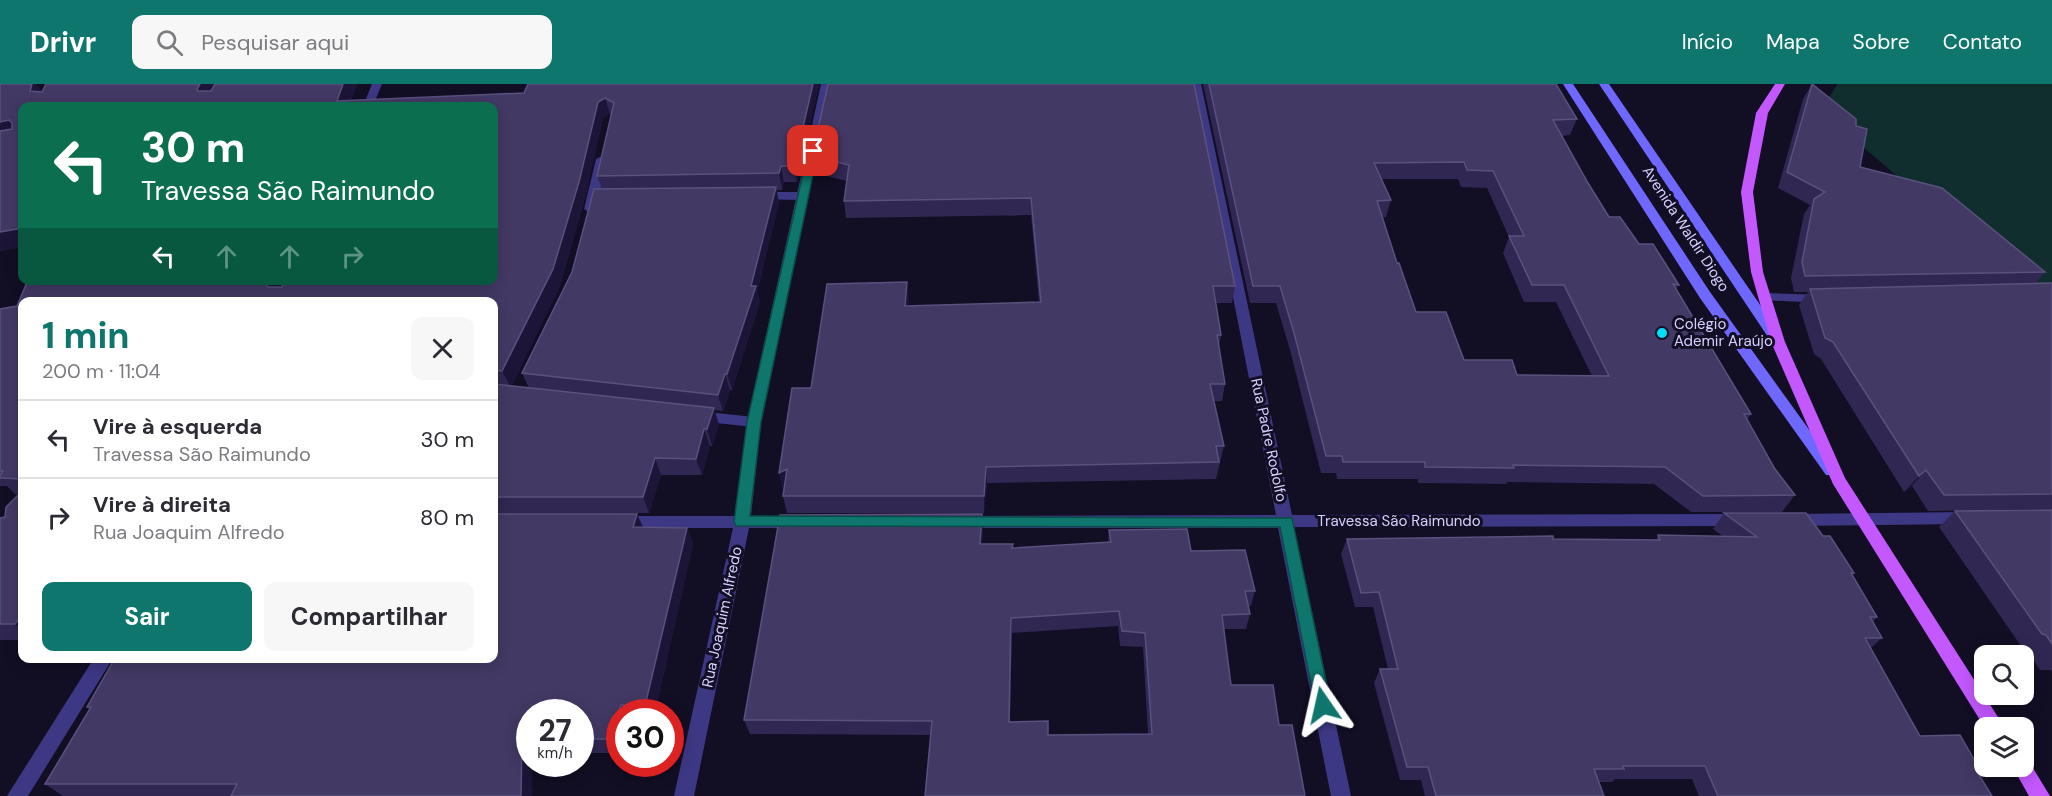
<!DOCTYPE html>
<html lang="pt">
<head>
<meta charset="utf-8">
<style>
	body { margin:0; font-family:"DM Sans",sans-serif; background:#f7f7f7; color:#2b2b33; height:100vh; display:flex; flex-direction:column; font-size:22px; white-space:nowrap }
	* { box-sizing:border-box; margin:0 }
	p { font-size:20px; color:#7c7c81 }
	.icon { flex:none; width:33px; height:33px; fill:none; stroke:currentColor; stroke-width:2; stroke-linecap:round; stroke-linejoin:round }
	.map { position:relative; flex:1; overflow:hidden }
	.details { position:absolute; left:18px; top:213px; width:480px; height:366px; display:flex; flex-direction:column; background:#fff; border-radius:12px; box-shadow:0 3px 15px #0003 }
	.details>* { flex:none }
	.guide { position:absolute; left:18px; top:18px; width:480px; height:183px; border-radius:12px; box-shadow:0 3px 15px #0003; background:#0b6e4f; color:#fff; overflow:hidden }
	.buttons { position:absolute; left:1974px; top:561px; display:grid; gap:12px }
	.buttons a { display:grid; place-items:center; width:60px; height:60px; border-radius:12px; background:#fff; box-shadow:0 3px 15px #0003; font-size:30px }
	.speed { position:absolute; left:516px; top:615px; display:flex; gap:12px; font-size:30px; font-weight:700; text-align:center }
	.speed>* { display:grid; place-content:center; width:78px; height:78px; border-radius:50%; background:#fff; box-shadow:0 3px 15px #0003; line-height:1 }
	.speed small { font-size:15px; font-weight:400 }
	.speed .limit { border:9px solid #d22; background:#fff; color:#111 }
	.pin { position:absolute; display:grid; place-items:center; width:51px; height:51px; color:#fff; margin:-26px; border-radius:12px; box-shadow:0 3px 9px #0006 }
	.me { position:absolute; width:66px; margin:-33px; rotate:349deg; stroke-linejoin:round; filter:drop-shadow(0 0 4px #0008) }
	.turn { display:flex; align-items:center; gap:21px; height:126px; padding:0 24px; font-size:27px }
	.turn .icon { width:78px; height:78px; stroke-width:2.5 }
	.turn b { display:block; font-size:42px; line-height:51px }
	.lanes { display:flex; align-items:center; height:57px; padding:0 24px; background:#0003; justify-content:center; gap:30px; direction:ltr }
	.lanes .off { opacity:.35 }
	.round { display:grid; place-items:center; flex:none; width:63px; height:63px; border-radius:12px; background:#f7f7f7 }
	.head { display:flex; align-items:center; justify-content:space-between; height:102px; padding:0 24px }
	h1 { font-size:36px; font-weight:700; line-height:45px; color:#0f766e }
	.action { display:flex; gap:12px; margin-top:auto; padding:12px 24px }
	.action a { flex:1; height:69px; border-radius:12px; background:#0f766e; color:#fff; font-size:24px; font-weight:700; line-height:69px; text-align:center }
	.action a+a { background:#f7f7f7; color:#2b2b33 }
	ul { padding:0; list-style:none }
	li { display:flex; align-items:center; gap:18px; height:78px; padding:0 24px; border-top:2px solid #e1e1e2 }
	li div { flex:1 }
	li b { display:block; font-size:22px }
	li em { font-style:normal }
	header { display:flex; align-items:center; gap:36px; box-sizing:border-box; height:84px; padding:0 30px; background:#0f766e; color:#fff }
	header strong { font-size:28px }
	nav { display:flex; gap:33px; margin-inline-start:auto; font-size:21px }
	.search { width:420px; height:54px; background:#f7f7f7; display:flex; align-items:center; gap:15px; box-sizing:border-box; padding:0 21px; border-radius:12px; color:#7c7c81; font-size:22px }
	.map>svg:first-child { display:block }
	.green { fill:#112e2e }
	.lines { fill:none; stroke-linecap:round; stroke-linejoin:round }
	.lane { fill:#3d3884; fill-rule:evenodd }
	.street { fill:#3d3884; fill-rule:evenodd }
	.secondary { fill:#6f68ff; fill-rule:evenodd }
	.primary { fill:#c458ff; fill-rule:evenodd }
	.wall { fill:#312753; fill-rule:evenodd }
	.shaded-wall { fill:#1d1538 }
	.building { fill:#433965; stroke:#5a517e; stroke-width:1.5; fill-rule:evenodd }
	.route { fill:#0f766e; stroke:#0a4d48; stroke-width:1.5 }
	.poi-dot { fill:#00defc; stroke:#120e24; stroke-width:2 }
	.labels { text-anchor:middle; dominant-baseline:central; stroke-width:6; stroke-linejoin:round; paint-order:stroke }
	.street-label { font-size:15px; fill:#d8d1ff; stroke:#120e24 }
	.poi-label { font-size:15px; fill:#d8d1ff; stroke:#120e24; text-anchor:start }
</style>
</head>
<body>
<header>
<strong>Drivr</strong>
<div class="search"><svg class="icon" aria-label="search" viewBox="0 0 24 24"><circle cx="10" cy="10" r="6"/><path d="M15 15l6 6"/></svg>Pesquisar aqui</div>
<nav><a>Início</a><a>Mapa</a><a>Sobre</a><a>Contato</a></nav>
</header>
<div class="map">
<svg width="2052" height="712" viewBox="0 0 2052 712">
	<rect width="100%" height="100%" fill="#120e24"/>
	<path class="green" d="M1838 0H2052V225L1820 26Z"/>
	<g class="lines">
		<path class="lane" d="M602 72 608 75 596 125 590 129 584 125 596 75Z
			M758 108H804L810 112 804 116 754 115 752 112Z
			M1765 209 1825 211 1832 215 1825 219 1760 216 1758 213Z
			M697 327 754 333 759 334 761 338 759 342 754 343 697 337 690 332Z"/>
		<path class="street" d="M372 0H382L373 22H363Z
			M821 0H831L761 338 751 432H799L805 434 807 438 805 442 799 444H749L694 712H674L733 444H622L616 442 614 438 616 434 622 432H735L747 338Z
			M1191 0H1201L1292 431 1738 430 1744 432 1746 436 1744 440 1738 442 1294 443 1351 712H1331L1278 444H964L958 442 956 438 958 434 964 432 1276 431Z
			M1966 428 1972 430 1974 434 1972 438 1966 440 1792 442 1786 440 1784 436 1786 432 1792 430Z
			M94 574H113L28 712H7Z"/>
		<path class="secondary" d="M1563 0H1573L1710 208 1836 383 1839 387 1836 391H1826L1700 214Z
			M1599 0H1609L1782 253 1784 256 1782 259H1772Z"/>
		<path class="primary" d="M1775 0H1785L1768 29 1753 108 1763 188 1785 258 1845 394 2005 644H1985L1833 400 1771 258 1751 188 1741 108 1756 29Z
			M2024 674 2028 676 2050 712H2029L2012 682H2024Z"/>
	</g>
	<path class="wall" d="M0 0H36L42 8 46 0H357L351 16 524 9 528 0H819L797 98H784L782 106H777L779 119 757 208 760 218 732 306H730L723 327 714 326 719 341 712 362H710L702 391H661L649 429 494 430H637L643 443 687 444 693 460 655 628H620V669H580V628H530V680H532V712H63L45 700 90 625 87 623 115 574H494V218H22V556H0V434L5 433 6 423 19 411 15 410 7 402H0V225L17 222 28 196H285L282 203 285 196H494V22H22V163L0 167ZM610 30 611 31 597 92 602 105H594L572 188 522 289 529 304 511 302 560 202 585 114 603 34Z
		M828 0 1235 202 1232 219H1216L1221 251 1219 264 1225 300 1222 317H1214L1224 362 1216 395 987 399 984 429H787L783 412 784 405H783L779 389 811 304 909 215 908 222 1039 218 1031 131 846 134 844 117 847 97 815 89 812 72Z
		M1203 0H1556L1577 35 1570 51 1561 52 1588 99 1609 133 1639 160 1679 201 1676 205 1751 330 1747 336 1775 385 1795 411 1782 428H1691L1654 400 1507 398 1506 400 1418 399V395H1337L1336 389H1321L1290 266 1276 219H1250ZM1382 95H1458L1461 103 1487 104 1509 153 1503 169 1524 218H1556L1592 292 1517 291 1464 276 1416 228 1397 179 1383 133H1386L1391 116Z
		M1812 0 1856 42 1860 83 2045 188 2035 200 2052 199V425L1928 427 1912 402 1904 408 1821 275 1814 270 1799 221 1808 208H1794L1791 194 1804 130 1810 121 1778 104 1803 15Z
		M2052 426V588L2051 586H2040L2027 566 2023 565 1939 443 1955 427Z
		M1724 429 1823 452 1854 489 1852 491 1877 533 1873 538 1882 554 1871 564 1920 652 1980 686 1977 688 1992 712H1699L1692 695H1615L1612 698H1599L1604 712H1425L1421 696H1400L1374 599 1380 585H1388L1373 523H1355L1341 470 1347 455 1656 456 1658 451 1724 453 1713 445Z
		M982 430 983 446 982 460 1013 464 1108 458 1109 446 1191 467 1255 507 1251 522H1248L1250 530 1246 545H1224L1231 601 1279 641 1305 712 930 651 750 650 744 636ZM1118 542 1120 562 1143 563 1148 650 1048 651 1010 638 1012 549Z"/>
	<path class="shaded-wall" d="M32 0H36L45 12 30 7Z
		M200 0H221L207 21 198 7 197 5Z
		M343 0H357L349 22 337 17Z
		M813 0H819L797 98 794 82Z
		M605 14 610 30 603 34 585 114 560 202 511 304 502 287 598 18Z
		M9 36 22 53 0 57V38Z
		M781 82 784 98 782 106 779 89Z
		M776 103 779 119 757 208 760 218 732 306 727 290Z
		M22 144V163L0 167V148Z
		M267 196H285L277 217 266 200Z
		M907 198 909 215 907 239 905 222Z
		M725 290 730 306 723 327 718 311Z
		M714 324 719 341 712 362 707 345Z
		M704 345 710 362 702 391 696 375Z
		M655 374 661 391 649 429 643 413Z
		M986 383 987 399 984 429V412Z
		M787 385 791 401 783 405 779 389Z
		M1926 386 1912 402 1904 408 1919 392Z
		M637 430 644 446 633 443Z
		M982 430 983 446 981 475 980 460Z
		M687 444 693 460 655 628H649L645 622Z
		M22 531V546L15 540Z
		M1011 534 1012 549 1009 652V638Z
		M621 621 625 628H620V667L612 655Z
		M522 655 530 665V680H532V712H521Z"/>
	<path class="building" d="M0 0H32L30 7 42 8 46 0H200L197 5 198 7H211L215 0H343L337 17 524 9 528 0H813L794 82H781L779 89 597 92 614 19 605 14 598 18 579 98 553 185 502 287 494 286V218H22V395L0 394V391L3 387H0V225L17 222 28 196H267L266 200 268 203H282L285 196H494V22H22V144L0 148V47L12 45V39L9 36 0 38Z
		M828 0H1194L1235 202H1213L1221 251H1217L1225 300H1210L1224 362H1216L1219 378 986 383 984 412H783L787 385 779 389 792 304H811L827 200 907 198 905 222 1041 218 1031 114 844 117 849 81 812 72Z
		M1209 0H1556L1577 35 1553 36 1588 99 1609 133H1620L1639 160H1653L1679 201 1673 200 1751 330H1744L1775 385 1795 411 1703 412 1665 383 1513 381 1514 384 1425 383V378H1343L1342 372H1326L1294 249 1280 202H1253ZM1464 78 1467 86 1493 87 1524 152H1509L1532 201H1564L1609 292 1517 291 1512 276H1464L1446 228H1416L1399 179H1397L1377 117 1391 116 1374 79Z
		M1812 0 1856 35V42L1867 45 1860 83 1942 104 2045 188 1805 192 1802 178 1814 115 1825 108 1787 88Z
		M776 103 751 202H756L727 290H725L718 311 522 289 572 188 594 105Z
		M2051 199H2052V410L1944 411 1926 386 1919 392 1833 258 1825 254 1810 205Z
		M494 300 714 324 707 345H704L696 375 655 374 643 413H494Z
		M22 407V531L15 540H0V434L5 433 6 423Z
		M2052 426V560L2046 551 2042 550 1955 427Z
		M1724 429H1806L1823 452H1830L1854 489H1851L1877 533H1870L1882 554H1865L1920 652 1960 651 1980 686H1976L1992 712H1718L1705 682H1623L1624 685H1594L1604 712H1436L1428 683H1407L1380 585H1398L1379 508 1361 509 1347 455 1553 452V455L1660 456 1658 451 1757 453Z
		M494 430H637L633 443 687 444 645 622 621 621 612 655H580V628H530V655H522L521 712H231L237 700H45L91 623H87L115 574H494Z
		M982 430 980 460H1013L1012 464 1111 458 1109 446 1187 445 1191 467 1245 466 1255 507H1245L1250 530 1222 531 1231 601H1273L1279 641H1292L1305 712H925L932 637 744 636 780 431ZM1119 527 1122 547 1145 549 1152 650 1048 651V637L1009 638 1011 534Z"/>
	<path class="route" d="M813 64 818 67 761 338 750 432 1292 434 1331 621 1329 626 1323 628 1317 626 1315 621 1280 443 736 442 734 438 747 338 808 67Z"/>
	<circle class="poi-dot" cx="1662" cy="249" r="6"/>
	<g class="labels">
		<g class="street-label">
			<text transform="translate(1686 145) rotate(57)">Avenida Waldir Diogo</text>
			<text transform="translate(1269 356) rotate(78)">Rua Padre Rodolfo</text>
			<text x="1399" y="437">Travessa São Raimundo</text>
			<text transform="translate(722 533) rotate(-78)">Rua Joaquim Alfredo</text>
		</g>
		<g class="poi-label">
			<text x="1674" y="240">Colégio<tspan x="1674" dy="17">Ademir Araújo</tspan></text>
		</g>
	</g>
</svg>
<div class="buttons">
<a><svg class="icon" aria-label="search" viewBox="0 0 24 24"><circle cx="10" cy="10" r="6"/><path d="M15 15l6 6"/></svg></a>
<a><svg class="icon" aria-label="layers" viewBox="0 0 24 24"><path d="M12 4l9 5-9 5-9-5zM3 14l9 5 9-5"/></svg></a>
</div>
<div class="speed"><div>27<small>km/h</small></div><div class="limit">30</div></div>
<div class="pin" style="left:813px;top:67px;background:#d93025"><svg class="icon" aria-label="arrive" viewBox="0 0 24 24"><path d="M6 21V4h12l-3 4 3 4H6"/></svg></div>
<svg class="me" style="left:1323px;top:621px" viewBox="-20 -20 40 40"><path d="M0-17L14 15 0 8-14 15z" fill="#0f766e" stroke="#fff" stroke-width="4"/></svg>
<div class="guide">
<div class="turn"><svg class="icon" aria-label="left" viewBox="0 0 24 24"><path d="M17 20v-9H6M10 6l-5 5 5 5"/></svg><div><b>30 m</b>Travessa São Raimundo</div></div>
<div class="lanes"><svg class="icon" aria-label="left" viewBox="0 0 24 24"><path d="M17 20v-9H6M10 6l-5 5 5 5"/></svg><svg class="icon off" aria-label="ahead" viewBox="0 0 24 24"><path d="M12 20V5M6 11l6-6 6 6"/></svg><svg class="icon off" aria-label="ahead" viewBox="0 0 24 24"><path d="M12 20V5M6 11l6-6 6 6"/></svg><svg class="icon off" aria-label="right" viewBox="0 0 24 24"><path d="M7 20v-9h11M14 6l5 5-5 5"/></svg></div>
</div>
<section class="details">
<div class="head"><div><h1>1 min</h1><p>200 m · 11:04</p></div><a class="round"><svg class="icon" aria-label="close" viewBox="0 0 24 24"><path d="M6 6l12 12M18 6L6 18"/></svg></a></div>
<ul>
<li><svg class="icon" aria-label="left" viewBox="0 0 24 24"><path d="M17 20v-9H6M10 6l-5 5 5 5"/></svg><div><b>Vire à esquerda</b><p>Travessa São Raimundo</p></div><em>30 m</em></li>
<li><svg class="icon" aria-label="right" viewBox="0 0 24 24"><path d="M7 20v-9h11M14 6l5 5-5 5"/></svg><div><b>Vire à direita</b><p>Rua Joaquim Alfredo</p></div><em>80 m</em></li>
</ul>
<div class="action"><a>Sair</a><a>Compartilhar</a></div>
</section>
</div>
</body>
</html>
